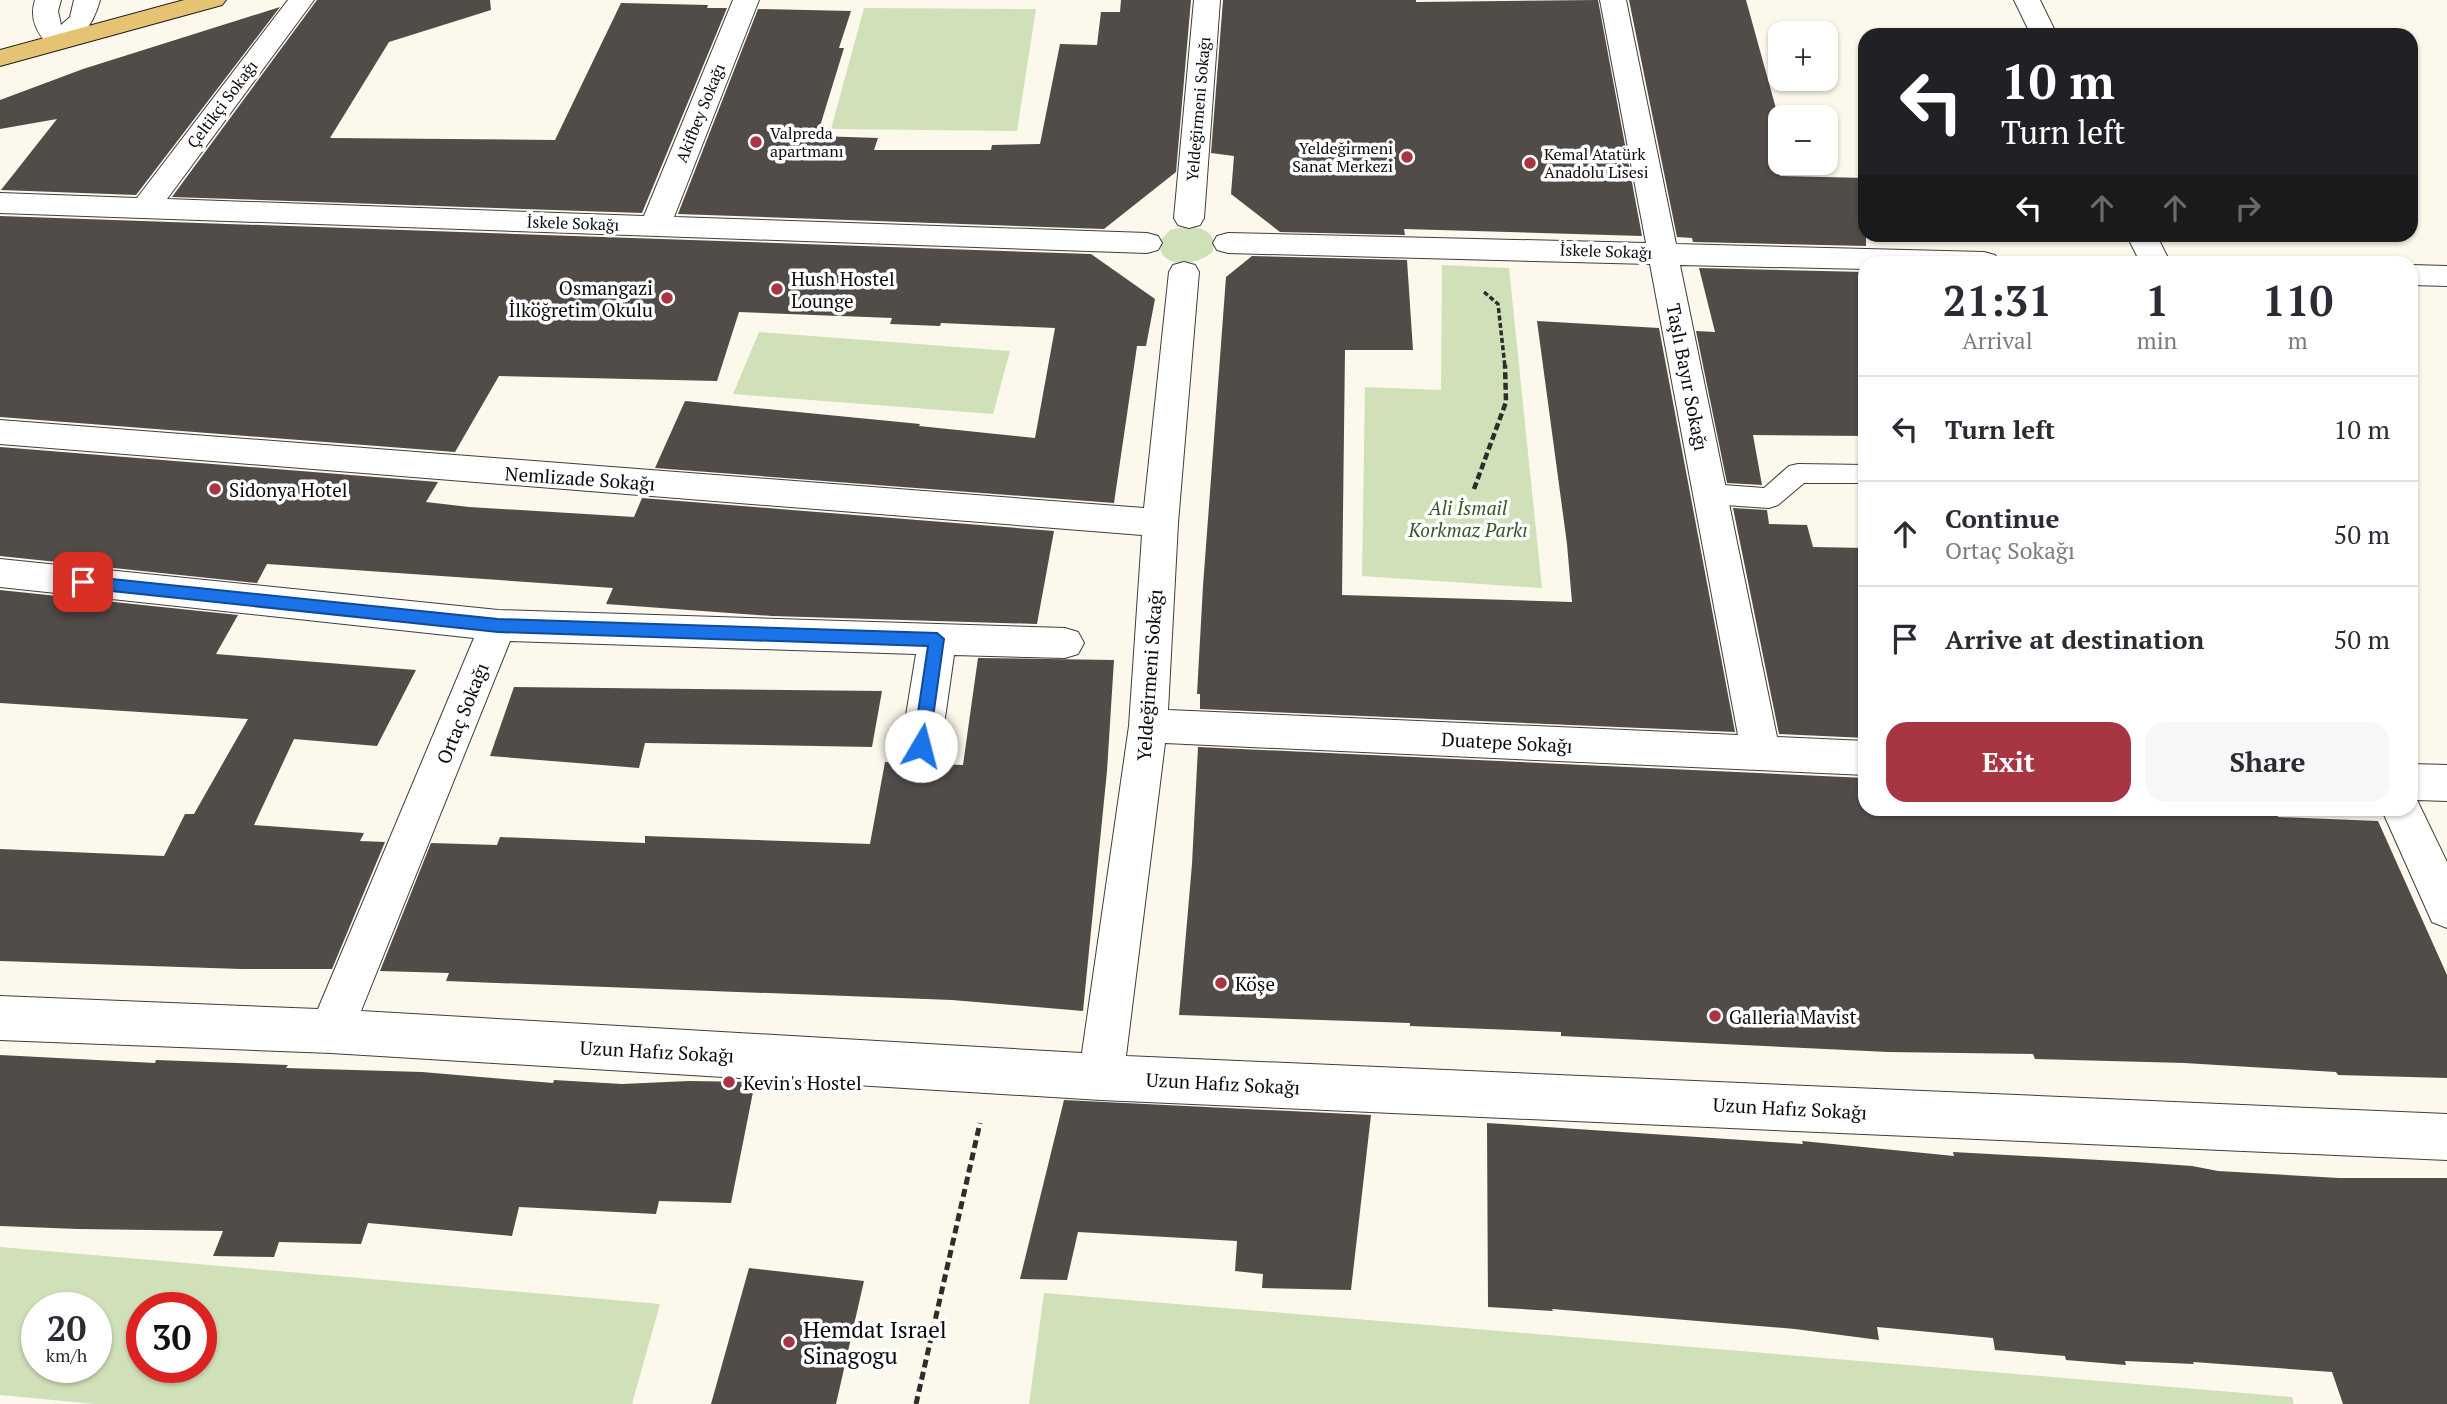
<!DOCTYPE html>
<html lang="en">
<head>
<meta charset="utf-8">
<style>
	body { margin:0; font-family:"PT Serif",serif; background:#f7f7f7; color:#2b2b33; height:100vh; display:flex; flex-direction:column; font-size:26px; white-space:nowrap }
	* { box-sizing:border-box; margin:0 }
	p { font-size:23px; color:#7c7c81 }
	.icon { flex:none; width:38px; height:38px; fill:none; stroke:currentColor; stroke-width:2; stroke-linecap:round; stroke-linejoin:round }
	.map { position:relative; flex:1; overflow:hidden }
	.details { position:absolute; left:1858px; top:256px; width:560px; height:560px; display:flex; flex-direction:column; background:#fff; border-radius:21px; box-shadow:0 2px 5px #0004 }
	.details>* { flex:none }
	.hud { position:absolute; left:1858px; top:28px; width:560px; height:214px; border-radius:21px; box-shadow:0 2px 5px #0004; background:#202124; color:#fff; overflow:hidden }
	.tools { position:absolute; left:1768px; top:21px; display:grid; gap:14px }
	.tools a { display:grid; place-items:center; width:70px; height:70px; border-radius:14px; background:#fff; box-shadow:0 2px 5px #0004; font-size:35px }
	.speed { position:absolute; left:21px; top:1292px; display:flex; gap:14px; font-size:35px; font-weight:700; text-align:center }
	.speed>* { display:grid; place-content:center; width:91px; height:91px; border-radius:50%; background:#fff; box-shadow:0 2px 5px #0004; line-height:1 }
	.speed small { font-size:18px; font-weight:400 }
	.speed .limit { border:10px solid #d22; background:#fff; color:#111 }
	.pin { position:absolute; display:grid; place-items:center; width:60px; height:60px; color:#fff; margin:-30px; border-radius:14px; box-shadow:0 4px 10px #0006 }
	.me { position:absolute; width:77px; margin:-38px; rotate:8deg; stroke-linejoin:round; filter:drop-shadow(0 0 5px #0008) }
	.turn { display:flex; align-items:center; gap:24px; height:147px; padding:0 28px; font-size:32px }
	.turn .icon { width:91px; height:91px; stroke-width:2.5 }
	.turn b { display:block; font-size:49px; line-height:60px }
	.lanes { display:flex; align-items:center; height:66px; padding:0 28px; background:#0003; justify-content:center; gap:35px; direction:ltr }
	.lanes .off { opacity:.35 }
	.eta { display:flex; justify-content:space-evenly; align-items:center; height:119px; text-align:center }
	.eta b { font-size:42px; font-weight:700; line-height:49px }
	.action { display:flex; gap:14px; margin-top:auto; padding:14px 28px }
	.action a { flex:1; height:80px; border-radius:21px; background:#a73642; color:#fff; font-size:28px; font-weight:700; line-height:80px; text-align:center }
	.action a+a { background:#f7f7f7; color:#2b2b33 }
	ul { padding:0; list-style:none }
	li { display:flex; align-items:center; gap:21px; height:105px; padding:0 28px; border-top:2px solid #e1e1e2 }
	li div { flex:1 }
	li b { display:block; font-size:26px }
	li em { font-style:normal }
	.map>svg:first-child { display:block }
	.green { fill:#d0e1ba; fill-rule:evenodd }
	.building { fill:#524c49 }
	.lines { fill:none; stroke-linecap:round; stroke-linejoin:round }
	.service-casing { stroke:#3e3e3e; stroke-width:2 }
	.minor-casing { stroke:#3e3e3e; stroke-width:2 }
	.primary-casing { stroke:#1c1c1c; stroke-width:2 }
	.path-far2 { stroke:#2d2d2d; stroke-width:3.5; stroke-dasharray:5 2.5; stroke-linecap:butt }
	.path-far1 { stroke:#2d2d2d; stroke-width:4.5; stroke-dasharray:7 3.5; stroke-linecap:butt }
	.path { stroke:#2d2d2d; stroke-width:5; stroke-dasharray:8 4.5; stroke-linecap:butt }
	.service { fill:#fff; fill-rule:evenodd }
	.minor { fill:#fff; fill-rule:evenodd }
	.primary { fill:#e5c372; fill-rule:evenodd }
	.route { fill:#1a73e8; stroke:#114b97; stroke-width:2 }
	.poi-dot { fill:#a73642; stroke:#fff; stroke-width:2.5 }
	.labels { text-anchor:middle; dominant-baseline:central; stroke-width:7; stroke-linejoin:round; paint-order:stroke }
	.far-street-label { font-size:16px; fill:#0b0b0b; stroke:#fff }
	.far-poi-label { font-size:16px; fill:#0b0b0b; stroke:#fff; text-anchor:start }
	.poi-label { font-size:19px; fill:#0b0b0b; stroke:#fff; text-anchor:start }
	.street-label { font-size:19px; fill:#0b0b0b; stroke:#fff }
	.park-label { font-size:19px; font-style:italic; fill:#325825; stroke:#fff }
	.near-poi-label { font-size:23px; fill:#0b0b0b; stroke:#fff; text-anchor:start }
</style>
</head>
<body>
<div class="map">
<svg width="2447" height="1404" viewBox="0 0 2447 1404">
	<rect width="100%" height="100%" fill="#fcf8eb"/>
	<path class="green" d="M864 8 1036 9 1017 131 831 129Z
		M1188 226C1203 228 1218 233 1213 251 1199 267 1156 270 1160 241L1170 230Z
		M1442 265 1509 268 1542 588 1362 576 1365 387 1441 390Z
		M759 332 1010 351 993 414 733 394Z
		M0 1247 660 1304 632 1404H95L0 1395ZM96 1307V1367H37V1307ZM201 1307V1367H142V1307Z
		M1044 1293 2292 1397 2294 1404H1029Z"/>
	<path class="building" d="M317 0H490L491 10 389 42 330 138 555 140 621 3 708 5 707 8H727L642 213 172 197Z
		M1121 0H1191L1176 172 1104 229 678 214 758 9 851 11 839 48H844L817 136 878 138 874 150H991L992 145 1040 144 1060 44 1097 45 1101 12H1120Z
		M1223 0H1416V2L1598 0 1642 236 1404 229 1405 235 1280 232 1231 194 1234 156 1211 153Z
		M1629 0H1746L1780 123V176L1866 178V246L1693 242 1692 238 1677 237Z
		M280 7 136 195 1 190 57 119 0 129V100L83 69Z
		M0 216 1091 254 1155 299 1146 346H1137L1114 503 655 468 685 401 920 424 919 426 1035 438 1055 328 941 323 940 326 890 324 892 318 739 312 717 381 499 376 455 452 0 417Z
		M1252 256 1407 260 1413 350H1345L1342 595 1572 602 1567 544 1537 321 1659 328 1735 732 1200 709V694H1197L1203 586 1226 277Z
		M1699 268 1866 272V436L1753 435 1762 485 1727 483 1696 331 1715 332Z
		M0 447 438 482 426 502 469 507 634 517 642 498 1054 531 1037 624 772 616 606 604 613 588 267 564 257 583 0 556Z
		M1733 508 1767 510 1769 524 1807 525 1813 547 1866 548V738L1779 734Z
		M0 590 238 615 216 654 416 670 377 746 294 739 254 825 364 833 360 841 385 842 332 969H241L0 961V849L164 856 185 814H194L248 719 0 703Z
		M978 658 1114 660 1107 771 1083 1011 952 1000 446 981 449 973 380 971 431 843 497 845 500 837 645 843V836L870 844 885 762 963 765Z
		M514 687 882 691 872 747 645 743 639 768 490 756Z
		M1198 747 1866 778V808H2274L2278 817 2378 821 2447 975V1078L2338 1075 2336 1072 2184 1063 2035 1059 2033 1054 1888 1052 1682 1042 1561 1036V1032L1410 1026V1023L1179 1015 1192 864Z
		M0 1055 155 1063 156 1060 288 1065 286 1068 422 1072 553 1083 554 1080 622 1084 689 1081 755 1082 731 1203 659 1201 656 1214 519 1207 512 1236 368 1223 361 1244 279 1242 274 1257 213 1256 223 1231 78 1229 0 1226Z
		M1064 1100 1371 1115 1351 1290 1262 1288 1263 1274 1235 1271 1237 1241 1078 1232 1067 1280 1020 1279Z
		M1487 1123 1803 1144 1802 1141 1954 1156 1953 1152 2136 1162 2192 1166 2218 1171 2339 1178H2447V1404H2343L2332 1372 2193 1362 2194 1364 2125 1361 2126 1365 2066 1360 2065 1356 1995 1350 1993 1338 1877 1327 1879 1340 1795 1329 1552 1309 1553 1311 1488 1307Z
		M749 1268 864 1281 836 1404H711Z"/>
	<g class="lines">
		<g class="service-casing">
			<path id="service" d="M1798 464 1866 465V483H1804L1778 505 1769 508 1710 504 1701 501 1697 494 1701 487 1710 484 1764 488 1789 466Z"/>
		</g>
		<g class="minor-casing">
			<path id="minor" d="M35 0H61L58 11 61 25 70 17 74 0H100C94 23 76 54 49 47 37 32 29 19 35 0Z
				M288 0H314L167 199 644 216 733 0H759L674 217 1147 233 1158 236 1162 243 1158 250 1147 253 0 213V193L137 198Z
				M1194 0H1220L1204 218 1200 225 1189 228 1178 225 1174 218Z
				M1600 0H1626L1676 244 1984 252 1995 255 1999 262H1866V269L1680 265 1777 737 1866 741V775L1165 743 1126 1056 2447 1114V1160L1101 1100 331 1053 0 1040V996L318 1009 474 638 0 587V559L498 610 1065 628 1078 632 1084 643 1078 654 1065 658 954 655 941 746 935 758 921 763 907 758 901 746 916 654 510 641 361 1011 1082 1053 1129 726 1142 535 0 444V420L1144 508 1169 272 1173 265 1184 262 1195 265 1199 272 1178 523 1168 710 1738 735 1650 264 1228 253 1217 250 1213 243 1217 236 1228 233 1646 243Z
				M2014 0H2040L2057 35H2031Z
				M2126 234H2156L2170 262H2140Z
				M2412 265 2447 266V286L2412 285Z
				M2412 764 2447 765V801L2417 800 2447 862V928L2432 922 2381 808H2412Z"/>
		</g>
		<g class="primary-casing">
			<path id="primary" d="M184 0H226L222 5 0 66V50Z"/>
		</g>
		<path class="path-far2" d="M1484 292 1498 304 1505 367"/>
		<path class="path-far1" d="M1474 489 1506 402 1505 365"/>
		<path class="path" d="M916 1404 980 1123"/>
		<use href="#service" class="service"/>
		<use href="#minor" class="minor"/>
		<use href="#primary" class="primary"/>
	</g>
	<path class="route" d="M83 576 498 619 937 633 944 639 929 746 927 751H915L913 746 928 646 498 632 83 588 76 582Z"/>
	<g class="poi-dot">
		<circle cx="756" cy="142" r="7"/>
		<circle cx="1407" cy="157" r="7"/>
		<circle cx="1530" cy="163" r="7"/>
		<circle cx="777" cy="289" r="7"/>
		<circle cx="667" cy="298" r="7"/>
		<circle cx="215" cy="489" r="7"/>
		<circle cx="1221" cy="983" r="7"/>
		<circle cx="1715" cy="1016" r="7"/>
		<circle cx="729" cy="1082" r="7"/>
		<circle cx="789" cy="1342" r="7"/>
	</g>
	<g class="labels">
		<g class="far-street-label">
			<text transform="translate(222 104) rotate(-53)">Çeltikçi Sokağı</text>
			<text transform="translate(1198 109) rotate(-85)">Yeldeğirmeni Sokağı</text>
			<text transform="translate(700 113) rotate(-68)">Akifbey Sokağı</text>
			<text transform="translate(573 223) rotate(2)">İskele Sokağı</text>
			<text transform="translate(1606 251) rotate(2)">İskele Sokağı</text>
		</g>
		<g class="far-poi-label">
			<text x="770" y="133">Valpreda<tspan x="770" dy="18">apartmanı</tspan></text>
			<text x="1393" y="148" text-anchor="end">Yeldeğirmeni<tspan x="1393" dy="18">Sanat Merkezi</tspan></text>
			<text x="1544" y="154">Kemal Atatürk<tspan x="1544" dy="18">Anadolu Lisesi</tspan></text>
		</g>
		<g class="poi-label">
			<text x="791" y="278">Hush Hostel<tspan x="791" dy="22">Lounge</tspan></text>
			<text x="653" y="287" text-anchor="end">Osmangazi<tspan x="653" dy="22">İlköğretim Okulu</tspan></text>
			<text x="229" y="489">Sidonya Hotel</text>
			<text x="1235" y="983">Köşe</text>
			<text x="1729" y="1016">Galleria Mavist</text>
			<text x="743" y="1082">Kevin's Hostel</text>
		</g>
		<g class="street-label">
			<text transform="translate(1688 377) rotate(79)">Taşlı Bayır Sokağı</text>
			<text transform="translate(580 478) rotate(4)">Nemlizade Sokağı</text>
			<text transform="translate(1149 675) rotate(-86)">Yeldeğirmeni Sokağı</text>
			<text transform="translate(462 713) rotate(-68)">Ortaç Sokağı</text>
			<text transform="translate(1507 742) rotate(3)">Duatepe Sokağı</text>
			<text transform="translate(657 1051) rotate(3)">Uzun Hafız Sokağı</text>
			<text transform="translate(1223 1083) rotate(3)">Uzun Hafız Sokağı</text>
			<text transform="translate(1790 1108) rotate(3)">Uzun Hafız Sokağı</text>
		</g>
		<g class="park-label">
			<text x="1468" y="507">Ali İsmail<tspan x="1468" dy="22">Korkmaz Parkı</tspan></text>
		</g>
		<g class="near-poi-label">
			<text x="803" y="1329">Hemdat Israel<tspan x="803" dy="26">Sinagogu</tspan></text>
		</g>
	</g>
</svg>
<div class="tools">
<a>+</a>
<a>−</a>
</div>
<div class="speed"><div>20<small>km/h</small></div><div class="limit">30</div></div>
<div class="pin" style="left:83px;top:582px;background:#d93025"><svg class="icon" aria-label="arrive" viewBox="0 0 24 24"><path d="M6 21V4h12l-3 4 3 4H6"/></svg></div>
<svg class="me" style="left:921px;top:746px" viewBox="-20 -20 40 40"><circle r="19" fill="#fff"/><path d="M0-13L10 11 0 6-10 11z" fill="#1a73e8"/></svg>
<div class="hud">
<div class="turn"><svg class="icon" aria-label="left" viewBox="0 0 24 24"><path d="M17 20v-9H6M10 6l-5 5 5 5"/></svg><div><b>10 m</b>Turn left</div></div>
<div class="lanes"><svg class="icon" aria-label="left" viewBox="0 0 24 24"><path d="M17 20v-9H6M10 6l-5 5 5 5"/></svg><svg class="icon off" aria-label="ahead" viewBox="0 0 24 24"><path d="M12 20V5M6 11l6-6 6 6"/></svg><svg class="icon off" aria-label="ahead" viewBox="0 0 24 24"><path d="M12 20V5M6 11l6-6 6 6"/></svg><svg class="icon off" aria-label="right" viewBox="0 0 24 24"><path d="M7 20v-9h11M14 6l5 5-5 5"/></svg></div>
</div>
<section class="details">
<div class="eta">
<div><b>21:31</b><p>Arrival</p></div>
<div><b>1</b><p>min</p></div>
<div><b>110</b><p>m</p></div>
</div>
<ul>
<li><svg class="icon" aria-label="left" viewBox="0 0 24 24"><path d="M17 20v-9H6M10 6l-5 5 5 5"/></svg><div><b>Turn left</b></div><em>10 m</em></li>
<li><svg class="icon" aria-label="ahead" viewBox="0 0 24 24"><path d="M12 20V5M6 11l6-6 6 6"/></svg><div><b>Continue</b><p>Ortaç Sokağı</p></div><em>50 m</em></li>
<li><svg class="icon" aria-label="arrive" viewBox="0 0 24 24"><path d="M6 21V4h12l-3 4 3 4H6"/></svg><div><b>Arrive at destination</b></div><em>50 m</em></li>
</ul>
<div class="action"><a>Exit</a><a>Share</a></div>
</section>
</div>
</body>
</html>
